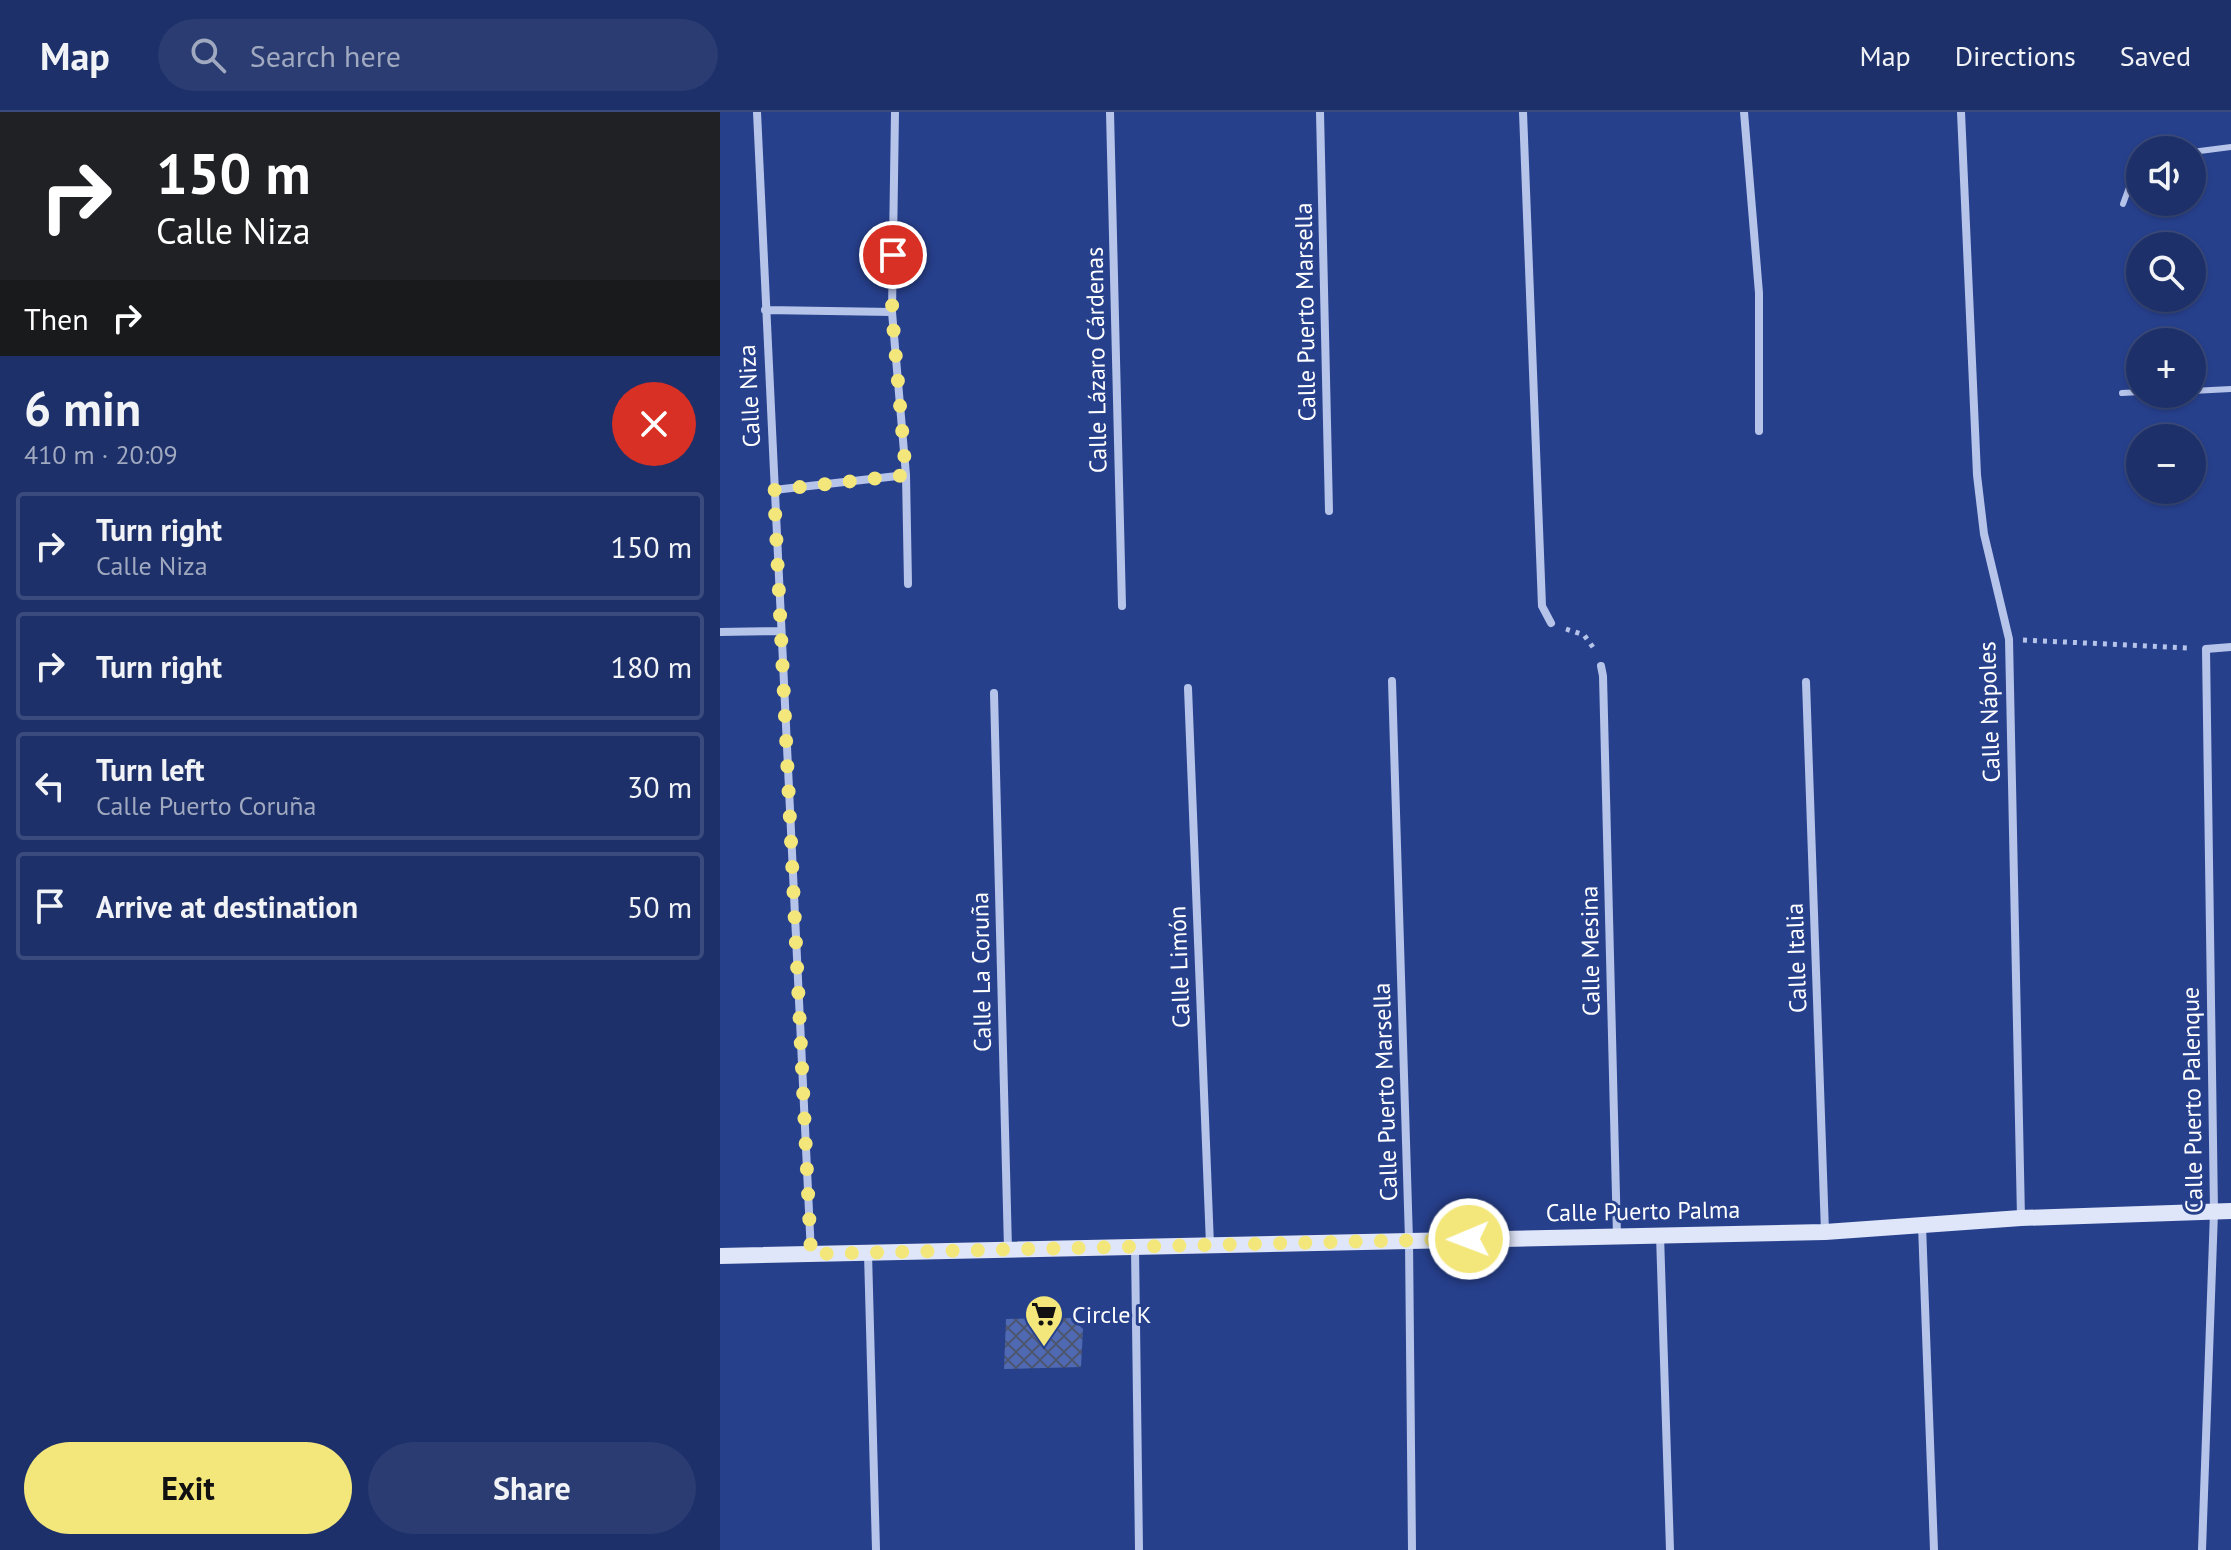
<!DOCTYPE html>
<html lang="en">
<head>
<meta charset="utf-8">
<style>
	body { margin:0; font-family:"PT Sans",sans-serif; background:#2a3c71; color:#f1f3f6; height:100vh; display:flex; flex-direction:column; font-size:30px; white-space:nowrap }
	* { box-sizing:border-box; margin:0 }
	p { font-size:26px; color:#a0a9c0 }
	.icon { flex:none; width:44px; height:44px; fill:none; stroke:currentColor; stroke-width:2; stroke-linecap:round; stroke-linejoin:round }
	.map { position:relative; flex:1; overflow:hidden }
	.details { display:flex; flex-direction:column; background:#1d3069; width:720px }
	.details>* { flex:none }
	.banner { background:#202124; color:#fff; overflow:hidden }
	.controls { position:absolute; left:1406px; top:24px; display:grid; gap:16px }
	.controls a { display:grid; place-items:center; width:80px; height:80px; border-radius:50%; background:#1d3069; box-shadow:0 2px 6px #0004,0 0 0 2px #3b4b7d; font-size:40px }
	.pin { position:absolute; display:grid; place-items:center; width:68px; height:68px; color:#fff; margin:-34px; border:4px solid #fff; border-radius:50%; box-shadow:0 2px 8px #0007 }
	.me { position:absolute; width:88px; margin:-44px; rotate:269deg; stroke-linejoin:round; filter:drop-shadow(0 0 6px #0008) }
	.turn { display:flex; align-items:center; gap:28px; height:168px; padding:0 24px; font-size:36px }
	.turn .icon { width:104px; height:104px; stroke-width:2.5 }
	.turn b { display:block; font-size:56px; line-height:68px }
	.then { display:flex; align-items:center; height:76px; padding:0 24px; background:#0003; gap:16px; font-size:30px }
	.round { display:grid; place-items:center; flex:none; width:84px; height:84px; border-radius:42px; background:#2a3c71 }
	.headline { display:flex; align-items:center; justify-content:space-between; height:136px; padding:0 24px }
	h1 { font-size:48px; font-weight:600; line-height:60px }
	.primary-button { display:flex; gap:16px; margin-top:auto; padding:16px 24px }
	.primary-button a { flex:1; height:92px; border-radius:48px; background:#f3e77b; color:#111; font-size:32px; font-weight:600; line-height:92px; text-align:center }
	.primary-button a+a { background:#2a3c71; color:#f1f3f6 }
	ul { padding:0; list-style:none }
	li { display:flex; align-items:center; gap:24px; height:108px; margin:0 16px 12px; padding:0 8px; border:4px solid #3b4b7d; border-radius:8px }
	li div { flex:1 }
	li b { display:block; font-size:30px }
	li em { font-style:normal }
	header { display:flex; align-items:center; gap:48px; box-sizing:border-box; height:112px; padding:0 40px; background:#1d3069; border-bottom:2px solid #3b4b7d }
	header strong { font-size:38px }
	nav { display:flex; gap:44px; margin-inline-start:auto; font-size:28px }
	.search { width:560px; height:72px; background:#2a3c71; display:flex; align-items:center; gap:20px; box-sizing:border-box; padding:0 28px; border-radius:44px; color:#a0a9c0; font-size:30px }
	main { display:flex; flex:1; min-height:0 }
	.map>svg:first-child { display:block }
	.building { fill:url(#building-cross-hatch) }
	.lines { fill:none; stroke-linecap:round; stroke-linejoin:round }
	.path { stroke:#b6c4ea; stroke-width:5; stroke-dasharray:4 6; stroke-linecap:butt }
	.lane { stroke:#b6c4ea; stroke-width:6 }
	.street { stroke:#b6c4ea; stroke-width:8 }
	.secondary { stroke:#e0e6f9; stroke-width:16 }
	.route { stroke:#f3e77b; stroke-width:14; stroke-dasharray:0 25.2 }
	.labels { text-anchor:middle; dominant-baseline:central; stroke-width:6; stroke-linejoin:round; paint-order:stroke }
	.street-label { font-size:24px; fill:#fff; stroke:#27408c }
	.poi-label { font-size:24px; fill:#fff; stroke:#27408c; text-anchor:start }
</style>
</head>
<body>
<header>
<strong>Map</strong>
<div class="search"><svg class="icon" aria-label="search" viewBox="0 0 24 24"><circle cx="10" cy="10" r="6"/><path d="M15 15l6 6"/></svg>Search here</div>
<nav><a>Map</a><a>Directions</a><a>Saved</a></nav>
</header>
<main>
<section class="details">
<div class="banner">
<div class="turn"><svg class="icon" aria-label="right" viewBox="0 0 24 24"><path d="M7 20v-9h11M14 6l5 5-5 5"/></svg><div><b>150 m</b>Calle Niza</div></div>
<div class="then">Then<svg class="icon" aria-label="right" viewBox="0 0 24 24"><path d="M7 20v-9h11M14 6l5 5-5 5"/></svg></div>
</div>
<div class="headline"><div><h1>6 min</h1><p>410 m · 20:09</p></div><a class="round" style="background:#d93025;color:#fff"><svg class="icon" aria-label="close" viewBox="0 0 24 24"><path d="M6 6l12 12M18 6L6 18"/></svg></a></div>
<ul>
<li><svg class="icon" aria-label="right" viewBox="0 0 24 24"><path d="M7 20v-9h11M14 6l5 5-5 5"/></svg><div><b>Turn right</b><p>Calle Niza</p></div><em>150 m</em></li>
<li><svg class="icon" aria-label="right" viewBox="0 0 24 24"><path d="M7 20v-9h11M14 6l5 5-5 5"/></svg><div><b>Turn right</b></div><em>180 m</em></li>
<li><svg class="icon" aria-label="left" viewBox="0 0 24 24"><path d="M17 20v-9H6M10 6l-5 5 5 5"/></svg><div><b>Turn left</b><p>Calle Puerto Coruña</p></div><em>30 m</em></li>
<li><svg class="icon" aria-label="arrive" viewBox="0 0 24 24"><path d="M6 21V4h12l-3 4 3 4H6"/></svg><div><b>Arrive at destination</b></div><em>50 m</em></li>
</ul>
<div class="primary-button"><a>Exit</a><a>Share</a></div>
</section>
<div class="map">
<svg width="1511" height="1438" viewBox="0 0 1511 1438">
	<defs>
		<pattern id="building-cross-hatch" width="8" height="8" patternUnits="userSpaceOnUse" patternTransform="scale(2)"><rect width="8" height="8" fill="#4f69b3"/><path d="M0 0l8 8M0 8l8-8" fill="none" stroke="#4d5670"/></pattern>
	</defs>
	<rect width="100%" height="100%" fill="#27408c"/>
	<path class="building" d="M351 1206 363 1217 361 1255 284 1257 286 1207Z"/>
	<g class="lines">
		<path class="path" d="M846 517 864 523 875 538
			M1303 528 1469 536"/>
		<path class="lane" d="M1472 40 1511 35
			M1403 92 1415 59 1420 54
			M1472 279 1511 277
			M1402 281 1420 280"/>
		<path class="street" d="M37 0 91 1142
			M175 0 172 200 186 363 188 472
			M390 0 402 494
			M600 0 609 399
			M803 0 822 494 831 511
			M1024 0 1039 181V319
			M1241 0 1257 363 1264 422 1289 527 1301 1106
			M45 198 172 200
			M54 378 186 363
			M0 520 60 519
			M881 554 883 564 897 1124
			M672 569 689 1128 692 1438
			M1086 570 1105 1120
			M468 576 490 1133
			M274 581 288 1137
			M1202 1113 1214 1438
			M940 1123 950 1438
			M415 1136 419 1438
			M148 1141 156 1438
			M1482 1438 1494 1100 1486 537 1511 535"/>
		<path class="secondary" d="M0 1144 1105 1120 1301 1106 1511 1099"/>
	</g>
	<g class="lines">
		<path class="route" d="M173 143 172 200 186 363 54 378 91 1142 749 1127"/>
	</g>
	<defs>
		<g id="supermarket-pin" transform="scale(2)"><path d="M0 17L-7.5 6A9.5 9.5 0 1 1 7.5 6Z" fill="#f3e77b" stroke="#27408c"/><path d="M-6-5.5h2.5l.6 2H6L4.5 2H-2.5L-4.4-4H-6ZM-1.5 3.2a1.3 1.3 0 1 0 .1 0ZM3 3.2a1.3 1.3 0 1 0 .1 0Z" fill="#111"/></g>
	</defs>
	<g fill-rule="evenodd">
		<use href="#supermarket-pin" x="324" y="1202"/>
	</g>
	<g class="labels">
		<g class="street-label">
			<text transform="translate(585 200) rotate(-91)">Calle Puerto Marsella</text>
			<text transform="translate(376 248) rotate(-91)">Calle Lázaro Cárdenas</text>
			<text transform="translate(29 284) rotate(-93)">Calle Niza</text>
			<text transform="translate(1269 600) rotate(-92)">Calle Nápoles</text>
			<text transform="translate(870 839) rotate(-91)">Calle Mesina</text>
			<text transform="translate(1076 846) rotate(-92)">Calle Italia</text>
			<text transform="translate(459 855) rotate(-92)">Calle Limón</text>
			<text transform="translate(261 860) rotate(-91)">Calle La Coruña</text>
			<text transform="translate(665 980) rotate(-92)">Calle Puerto Marsella</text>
			<text transform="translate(1472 988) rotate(-91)">Calle Puerto Palenque</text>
			<text transform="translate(923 1099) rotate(-1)">Calle Puerto Palma</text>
		</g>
		<g class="poi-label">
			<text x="352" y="1202">Circle K</text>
		</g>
	</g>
</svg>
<div class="controls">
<a><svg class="icon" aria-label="sound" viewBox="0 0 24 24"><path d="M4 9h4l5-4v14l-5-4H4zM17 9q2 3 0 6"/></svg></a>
<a><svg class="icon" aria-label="search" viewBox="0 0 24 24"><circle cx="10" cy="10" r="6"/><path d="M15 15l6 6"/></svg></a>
<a>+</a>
<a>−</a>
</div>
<div class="pin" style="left:173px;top:143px;background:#d93025"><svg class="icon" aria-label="arrive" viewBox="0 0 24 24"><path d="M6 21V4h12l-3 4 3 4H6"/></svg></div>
<svg class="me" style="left:749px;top:1127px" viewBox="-20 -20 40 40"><circle r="17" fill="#f3e77b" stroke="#fff" stroke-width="3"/><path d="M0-11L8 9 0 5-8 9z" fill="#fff"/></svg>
</div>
</main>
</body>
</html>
